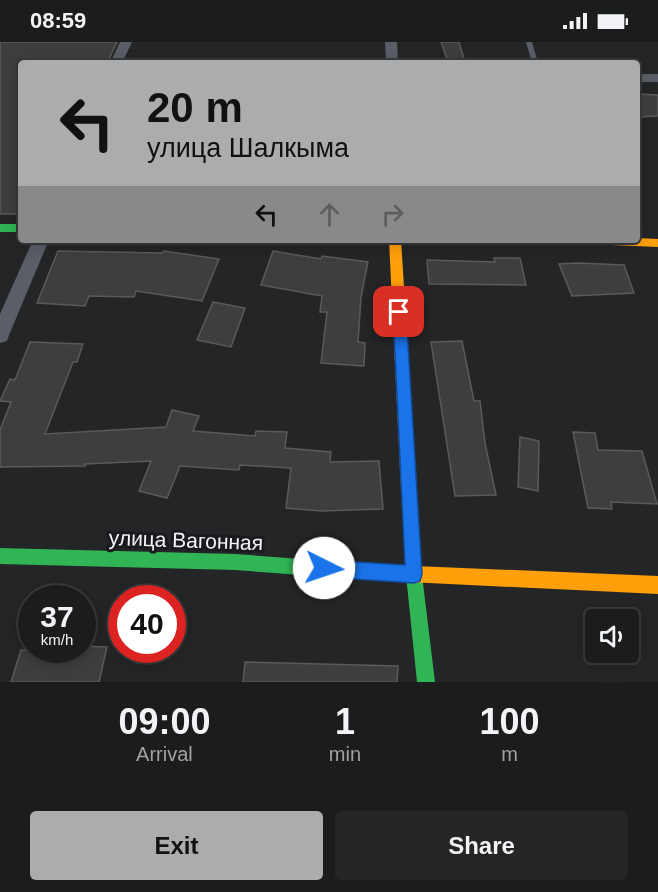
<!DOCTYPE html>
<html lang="en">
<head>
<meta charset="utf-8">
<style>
	body { margin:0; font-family:Helvetica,sans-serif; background:#242525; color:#f1f3f6; height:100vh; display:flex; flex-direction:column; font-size:22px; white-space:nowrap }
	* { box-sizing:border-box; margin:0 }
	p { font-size:20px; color:#a0a1a3 }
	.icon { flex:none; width:33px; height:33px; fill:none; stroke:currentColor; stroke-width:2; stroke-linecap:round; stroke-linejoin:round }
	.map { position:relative; height:640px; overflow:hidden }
	.side { display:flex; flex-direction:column; background:#1b1c1c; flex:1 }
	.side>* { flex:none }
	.guide { position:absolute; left:18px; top:18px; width:622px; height:183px; border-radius:6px; box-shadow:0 3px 15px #0003,0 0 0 2px #393a3b; background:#abacad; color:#111; overflow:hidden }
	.buttons { position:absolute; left:585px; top:567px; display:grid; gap:12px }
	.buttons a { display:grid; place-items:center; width:54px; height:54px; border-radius:6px; background:#1b1c1c; box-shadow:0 3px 15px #0003,0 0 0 2px #393a3b; font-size:30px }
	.speed { position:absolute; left:18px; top:543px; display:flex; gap:12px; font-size:30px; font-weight:700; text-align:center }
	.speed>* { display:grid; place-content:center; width:78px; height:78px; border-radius:50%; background:#1b1c1c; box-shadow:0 3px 15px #0003,0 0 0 2px #393a3b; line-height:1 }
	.speed small { font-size:15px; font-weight:400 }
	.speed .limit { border:9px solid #d22; background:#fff; color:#111 }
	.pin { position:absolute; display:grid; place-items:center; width:51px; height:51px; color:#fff; margin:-26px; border-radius:12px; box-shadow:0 3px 9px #0006 }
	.me { position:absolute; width:66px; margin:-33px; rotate:94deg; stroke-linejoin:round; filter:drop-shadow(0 0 4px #0008) }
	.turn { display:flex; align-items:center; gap:21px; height:126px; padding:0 30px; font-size:27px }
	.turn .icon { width:78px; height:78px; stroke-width:2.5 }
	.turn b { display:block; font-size:42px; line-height:51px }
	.lanes { display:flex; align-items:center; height:57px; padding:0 30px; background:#0003; justify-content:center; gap:30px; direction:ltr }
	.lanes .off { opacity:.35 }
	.eta { display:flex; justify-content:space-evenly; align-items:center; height:102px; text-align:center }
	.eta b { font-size:36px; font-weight:800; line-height:42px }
	.cta { display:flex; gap:12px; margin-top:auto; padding:12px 30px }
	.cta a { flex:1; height:69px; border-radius:6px; background:#abacad; color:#111; font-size:24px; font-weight:800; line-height:69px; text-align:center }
	.cta a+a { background:#242525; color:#f1f3f6 }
	.status { display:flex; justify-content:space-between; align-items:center; height:42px; padding:0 30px; background:#1b1c1c; direction:ltr }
	.status svg { height:16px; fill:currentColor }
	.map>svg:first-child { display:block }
	.building { fill:#3e3e3f; stroke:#5a5a5b; stroke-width:1.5 }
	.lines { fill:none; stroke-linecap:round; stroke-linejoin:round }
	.lane { fill:#5a5e67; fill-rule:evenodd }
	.street { fill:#5a5e67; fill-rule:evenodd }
	.fast { fill:#30b455; fill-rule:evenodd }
	.slow { fill:#ff9f0a; fill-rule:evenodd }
	.route { fill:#1a73e8; stroke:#114b97; stroke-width:1.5 }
	.labels { text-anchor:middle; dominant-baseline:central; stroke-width:6; stroke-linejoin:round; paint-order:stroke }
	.near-street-label { font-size:21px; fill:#f3f4f6; stroke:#191b1e }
</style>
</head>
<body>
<div class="status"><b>08:59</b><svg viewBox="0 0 49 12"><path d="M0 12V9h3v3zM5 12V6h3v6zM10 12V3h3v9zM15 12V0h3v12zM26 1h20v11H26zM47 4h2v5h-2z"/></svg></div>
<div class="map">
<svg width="658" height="640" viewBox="0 0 658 640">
	<rect width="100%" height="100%" fill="#242526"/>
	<path class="building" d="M0 0H117L107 21H21V172H0Z
		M441 0H459L464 17H447Z
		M638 52 658 53V74L638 75Z
		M58 209 162 211 164 209 219 217 202 259 136 249 134 255 89 254 85 264 37 261Z
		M273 209 321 217 322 214 368 220 361 255 358 300 365 301 364 324 321 321 327 270H320L322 254 261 243Z
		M494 216H520L526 243 429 242 427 218 495 220Z
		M578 221 624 223 634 251 572 254 559 222Z
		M213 260 245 266 231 305 197 298Z
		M462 299 474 359H480L485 401 496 453 455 454 431 300Z
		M30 300 83 302 77 320H73L45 392 166 385 172 368 199 374 193 389 255 394 256 389 287 390 285 406 331 410 330 420 379 419 383 467 321 469 286 466 291 426 240 423 239 428 180 424 167 456 139 449 151 419 85 422V424L0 425V388L11 360 0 359 10 337 15 338Z
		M573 390 595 391 598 408 642 409 657 462 611 460 612 467 588 466Z
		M520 395 539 399 538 449 518 445Z
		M82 604 107 605 99 640H11L21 608H82Z
		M245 620 398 624 397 640H243Z"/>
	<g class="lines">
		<path class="lane" d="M526 0H532L538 21H532Z"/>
		<path class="street" d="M120 0H132L122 21H110Z
			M385 0H397L398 21H386Z
			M638 32H658V40H638Z
			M33 198H49L9 293 7 299 0 301V272Z"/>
		<path class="fast" d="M0 182H21V190H0Z
			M409 439 414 442 417 447 422 533 435 640H417L406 533 401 447 404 442Z
			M0 506 235 512 367 522 373 524 375 530 373 536 367 538 235 528 0 522Z"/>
		<path class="slow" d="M638 196 658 197V205L587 202 581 198H638Z
			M389 198H401L417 447 414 452 409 455 404 452 401 447Z
			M367 522 658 534V552L367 538 361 536 359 530 361 524Z"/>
	</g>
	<path class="route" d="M399 265 406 270 422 532 420 539 414 541 324 535 318 532 316 526 318 520 324 518 405 523 393 270Z"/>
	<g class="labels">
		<g class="near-street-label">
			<text transform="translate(186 498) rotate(2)">улица Вагонная</text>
		</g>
	</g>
</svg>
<div class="buttons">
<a><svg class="icon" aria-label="sound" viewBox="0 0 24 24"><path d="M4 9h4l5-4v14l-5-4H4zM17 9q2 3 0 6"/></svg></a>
</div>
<div class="speed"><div>37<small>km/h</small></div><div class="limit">40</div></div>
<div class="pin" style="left:399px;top:270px;background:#d93025"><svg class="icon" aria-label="arrive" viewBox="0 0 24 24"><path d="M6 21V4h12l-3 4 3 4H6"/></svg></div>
<svg class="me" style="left:324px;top:526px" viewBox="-20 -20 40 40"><circle r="19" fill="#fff"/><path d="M0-13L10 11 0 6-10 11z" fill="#1a73e8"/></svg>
<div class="guide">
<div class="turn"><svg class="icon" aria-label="left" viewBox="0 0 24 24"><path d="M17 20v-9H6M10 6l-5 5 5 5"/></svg><div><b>20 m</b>улица Шалкыма</div></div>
<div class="lanes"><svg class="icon" aria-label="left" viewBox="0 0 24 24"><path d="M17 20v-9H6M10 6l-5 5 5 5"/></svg><svg class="icon off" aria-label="ahead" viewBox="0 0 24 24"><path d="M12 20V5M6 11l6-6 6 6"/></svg><svg class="icon off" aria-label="right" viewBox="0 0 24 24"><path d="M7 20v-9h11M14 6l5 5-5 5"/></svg></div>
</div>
</div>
<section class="side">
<div class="eta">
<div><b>09:00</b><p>Arrival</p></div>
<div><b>1</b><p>min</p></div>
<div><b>100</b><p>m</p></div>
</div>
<div class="cta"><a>Exit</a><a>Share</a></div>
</section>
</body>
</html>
